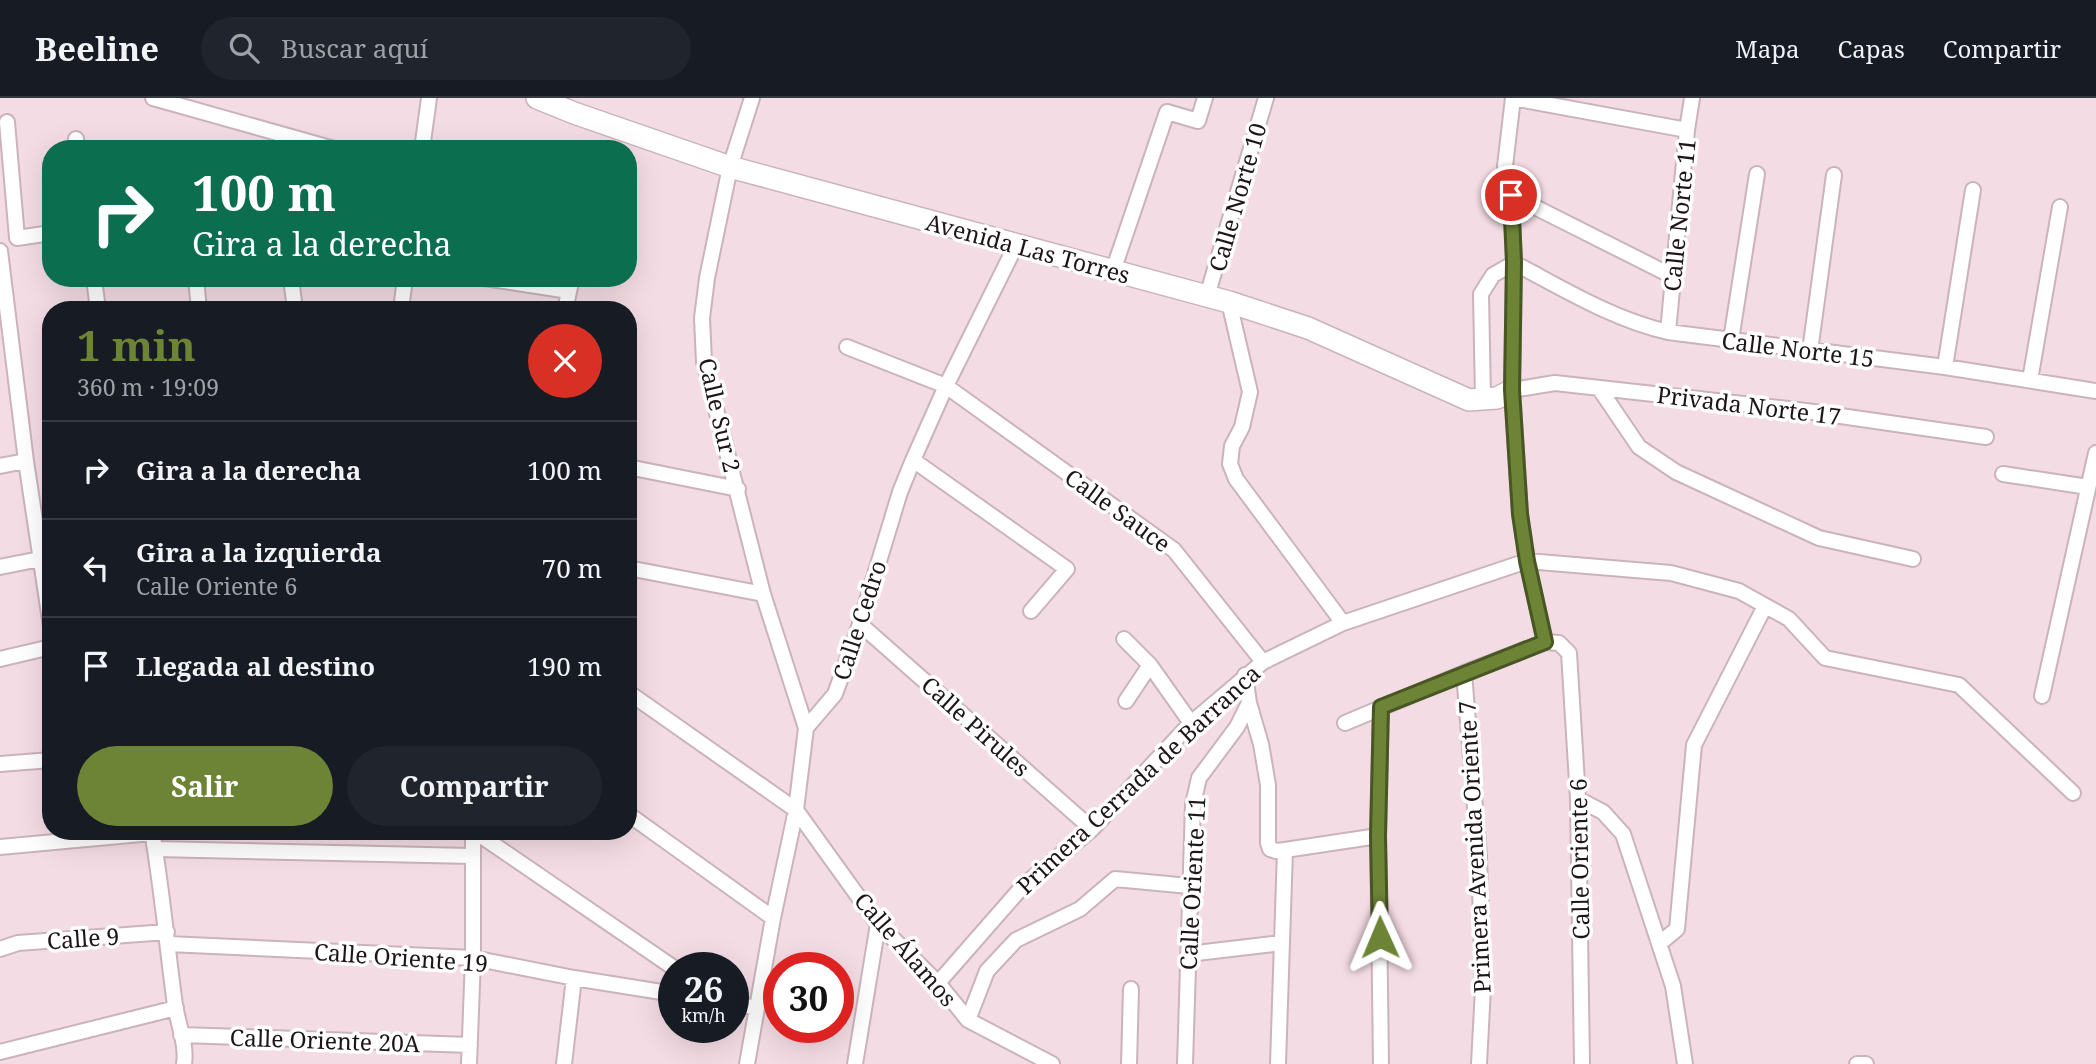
<!DOCTYPE html>
<html lang="es">
<head>
<meta charset="utf-8">
<style>
	body { margin:0; font-family:"Noto Serif",serif; background:#20242c; color:#f1f3f6; height:100vh; display:flex; flex-direction:column; font-size:26px; white-space:nowrap }
	* { box-sizing:border-box; margin:0 }
	p { font-size:23px; color:#9ea1a6 }
	.icon { flex:none; width:38px; height:38px; fill:none; stroke:currentColor; stroke-width:2; stroke-linecap:round; stroke-linejoin:round }
	.map { position:relative; flex:1; overflow:hidden }
	.side { position:absolute; left:42px; top:203px; width:595px; height:539px; display:flex; flex-direction:column; background:#171b24; border-radius:28px; box-shadow:0 7px 28px #0002 }
	.side>* { flex:none }
	.banner { position:absolute; left:42px; top:42px; width:595px; height:147px; border-radius:28px; box-shadow:0 7px 28px #0002; background:#0b6e4f; color:#fff; overflow:hidden }
	.speed { position:absolute; left:658px; top:854px; display:flex; gap:14px; font-size:35px; font-weight:700; text-align:center }
	.speed>* { display:grid; place-content:center; width:91px; height:91px; border-radius:50%; background:#171b24; box-shadow:0 7px 28px #0002; line-height:1 }
	.speed small { font-size:18px; font-weight:400 }
	.speed .limit { border:10px solid #d22; background:#fff; color:#111 }
	.pin { position:absolute; display:grid; place-items:center; width:60px; height:60px; color:#fff; margin:-30px; border:4px solid #fff; border-radius:50%; box-shadow:0 2px 7px #0007 }
	.me { position:absolute; width:77px; margin:-38px; rotate:359deg; stroke-linejoin:round; filter:drop-shadow(0 0 5px #0008) }
	.turn { display:flex; align-items:center; gap:24px; height:147px; padding:0 35px; font-size:32px }
	.turn .icon { width:91px; height:91px; stroke-width:2.5 }
	.turn b { display:block; font-size:49px; line-height:60px }
	.round { display:grid; place-items:center; flex:none; width:74px; height:74px; border-radius:37px; background:#20242c }
	.head { display:flex; align-items:center; justify-content:space-between; height:119px; padding:0 35px }
	h1 { font-size:42px; font-weight:700; line-height:52px; color:#6d8436 }
	.button { display:flex; gap:14px; margin-top:auto; padding:14px 35px }
	.button a { flex:1; height:80px; border-radius:42px; background:#6d8436; color:#fff; font-size:28px; font-weight:700; line-height:80px; text-align:center }
	.button a+a { background:#20242c; color:#f1f3f6 }
	ul { padding:0; list-style:none }
	li { display:flex; align-items:center; gap:21px; height:98px; padding:0 35px; border-top:2px solid #363941 }
	li div { flex:1 }
	li b { display:block; font-size:26px }
	li em { font-style:normal }
	header { display:flex; align-items:center; gap:42px; box-sizing:border-box; height:98px; padding:0 35px; background:#171b24; border-bottom:2px solid #363941 }
	header strong { font-size:33px }
	nav { display:flex; gap:38px; margin-inline-start:auto; font-size:24px }
	.search { width:490px; height:63px; background:#20242c; display:flex; align-items:center; gap:18px; box-sizing:border-box; padding:0 24px; border-radius:38px; color:#9ea1a6; font-size:26px }
	.map>svg:first-child { display:block }
	.lines { fill:none; stroke-linecap:round; stroke-linejoin:round }
	.minor-casing { stroke:#cbb3bc; stroke-width:18 }
	.secondary-casing { stroke:#cbb3bc; stroke-width:24 }
	.minor { stroke:#fff; stroke-width:14 }
	.secondary { stroke:#fff; stroke-width:21 }
	.route-casing { stroke:#475623; stroke-width:18 }
	.route { stroke:#6d8436; stroke-width:12 }
	.labels { text-anchor:middle; dominant-baseline:central; stroke-width:7; stroke-linejoin:round; paint-order:stroke }
	.street-label { font-size:23px; fill:#1e1518; stroke:#fff }
</style>
</head>
<body>
<header>
<strong>Beeline</strong>
<div class="search"><svg class="icon" aria-label="search" viewBox="0 0 24 24"><circle cx="10" cy="10" r="6"/><path d="M15 15l6 6"/></svg>Buscar aquí</div>
<nav><a>Mapa</a><a>Capas</a><a>Compartir</a></nav>
</header>
<div class="map">
<svg width="2096" height="966" viewBox="0 0 2096 966">
	<rect width="100%" height="100%" fill="#f4dce4"/>
	<g class="lines">
		<g class="minor-casing">
			<path id="minor" d="M153 0 334 51
				M752 0 730 69 707 180 702 220 704 264 763 496 806 630
				M1513 0 1505 68 1511 97 1514 165 1512 292 1520 416 1527 463 1545 544
				M1513 0 1687 32
				M7 24 17 140 51 135
				M76 41 77 51
				M422 51 429 0
				M1511 97 1672 178
				M0 153 26 363 51 529
				M1113 173 1167 14 1198 23 1205 0
				M94 180 98 212
				M196 180 199 212
				M291 180 295 212
				M484 180 569 193
				M1207 198 1266 0
				M1229 204 1250 294 1242 329 1232 348 1230 366 1236 381 1343 525
				M401 212 405 180
				M565 212 572 180
				M1668 234 1687 32 1692 0
				M1731 242 1757 76
				M847 249 946 288 1174 452 1263 564
				M1810 253 1834 77
				M1945 269 1973 92
				M2030 282 2060 109
				M1599 290 1639 349 1676 374 1819 440 1913 461
				M1512 292 1555 285 1806 313 1986 339
				M1483 301 1481 196 1493 177 1514 165C1564 191 1612 221 1668 234L1945 269 2096 293
				M913 362 1067 471 1031 513
				M0 368 26 363
				M628 369 738 391
				M2003 376 2088 389
				M0 469 40 461
				M628 470 763 496
				M860 526 1092 731
				M1124 541 1150 567 1191 625
				M0 561 51 549
				M1464 575 1479 758 1483 890 1479 966
				M628 594 796 712 878 826 938 885 968 922 1052 966
				M2042 598 2096 355
				M1126 603 1150 567
				M1249 605 1261 646 1268 687V745L1270 751 1276 753 1285 752 1378 738
				M1381 609 1378 738 1381 966
				M1345 625 1464 575 1545 544 1559 545 1569 555 1578 701 1582 966
				M0 666 51 662
				M1578 701 1603 714 1623 736 1673 888 1685 966
				M628 716 773 820
				M152 733C162 791 167 849 175 907 178 926 187 947 184 966
				M474 733 674 870
				M0 749 152 735
				M155 751 473 758
				M1660 845 1677 831 1694 647 1765 508
				M168 846 473 860 574 880 674 896
				M0 851 18 845 167 834
				M1188 856 1282 845
				M938 885 1023 788 1092 731 1191 625 1263 564 1343 525 1527 463 1671 475 1739 493 1789 521 1825 560 1959 587 2073 695
				M733 905 756 910
				M968 922 987 873 1016 842 1080 811 1115 781 1189 788
				M181 937 470 947
				M0 954 176 910
				M469 966 473 860V733
				M564 966 574 880
				M747 966 773 820 796 712 806 630 835 596 860 526 900 394 913 362 946 288 1016 147
				M855 966 878 826
				M1129 966 1131 891
				M1185 966 1193 706 1199 680 1237 629 1249 605 1245 577
				M1278 966 1285 752
				M1857 966H1866"/>
		</g>
		<g class="secondary-casing">
			<path id="secondary" d="M537 0 574 15 730 69 1229 204 1308 230 1469 302 1497 300 1512 292"/>
		</g>
		<use href="#minor" class="minor"/>
		<use href="#secondary" class="secondary"/>
	</g>
	<g class="lines">
		<g class="route-casing">
			<path id="route" d="M1380 839 1378 738 1381 609 1545 544 1527 463 1520 416 1512 292 1514 164 1511 97"/>
		</g>
		<use href="#route" class="route"/>
	</g>
	<g class="labels">
		<g class="street-label">
			<text transform="translate(1237 99) rotate(-74)">Calle Norte 10</text>
			<text transform="translate(1679 117) rotate(-84)">Calle Norte 11</text>
			<text transform="translate(1028 150) rotate(15)">Avenida Las Torres</text>
			<text transform="translate(1798 251) rotate(7)">Calle Norte 15</text>
			<text transform="translate(1749 307) rotate(7)">Privada Norte 17</text>
			<text transform="translate(720 317) rotate(77)">Calle Sur 2</text>
			<text transform="translate(1118 412) rotate(36)">Calle Sauce</text>
			<text transform="translate(859 522) rotate(-72)">Calle Cedro</text>
			<text transform="translate(976 628) rotate(42)">Calle Pirules</text>
			<text transform="translate(1138 681) rotate(-43)">Primera Cerrada de Barranca</text>
			<text transform="translate(1474 749) rotate(-93)">Primera Avenida Oriente 7</text>
			<text transform="translate(1579 761) rotate(-91)">Calle Oriente 6</text>
			<text transform="translate(1192 785) rotate(-87)">Calle Oriente 11</text>
			<text transform="translate(83 840) rotate(-4)">Calle 9</text>
			<text transform="translate(906 851) rotate(49)">Calle Álamos</text>
			<text transform="translate(401 859) rotate(4)">Calle Oriente 19</text>
			<text transform="translate(325 942) rotate(2)">Calle Oriente 20A</text>
		</g>
	</g>
</svg>
<div class="speed"><div>26<small>km/h</small></div><div class="limit">30</div></div>
<div class="pin" style="left:1511px;top:97px;background:#d93025"><svg class="icon" aria-label="arrive" viewBox="0 0 24 24"><path d="M6 21V4h12l-3 4 3 4H6"/></svg></div>
<svg class="me" style="left:1380px;top:839px" viewBox="-20 -20 40 40"><path d="M0-17L14 15 0 8-14 15z" fill="#6d8436" stroke="#fff" stroke-width="4"/></svg>
<div class="banner">
<div class="turn"><svg class="icon" aria-label="right" viewBox="0 0 24 24"><path d="M7 20v-9h11M14 6l5 5-5 5"/></svg><div><b>100 m</b>Gira a la derecha</div></div>
</div>
<section class="side">
<div class="head"><div><h1>1 min</h1><p>360 m · 19:09</p></div><a class="round" style="background:#d93025;color:#fff"><svg class="icon" aria-label="close" viewBox="0 0 24 24"><path d="M6 6l12 12M18 6L6 18"/></svg></a></div>
<ul>
<li><svg class="icon" aria-label="right" viewBox="0 0 24 24"><path d="M7 20v-9h11M14 6l5 5-5 5"/></svg><div><b>Gira a la derecha</b></div><em>100 m</em></li>
<li><svg class="icon" aria-label="left" viewBox="0 0 24 24"><path d="M17 20v-9H6M10 6l-5 5 5 5"/></svg><div><b>Gira a la izquierda</b><p>Calle Oriente 6</p></div><em>70 m</em></li>
<li><svg class="icon" aria-label="arrive" viewBox="0 0 24 24"><path d="M6 21V4h12l-3 4 3 4H6"/></svg><div><b>Llegada al destino</b></div><em>190 m</em></li>
</ul>
<div class="button"><a>Salir</a><a>Compartir</a></div>
</section>
</div>
</body>
</html>
